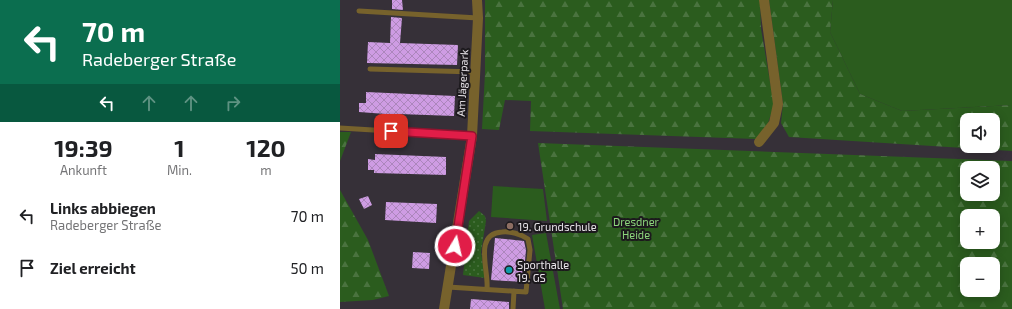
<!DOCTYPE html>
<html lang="de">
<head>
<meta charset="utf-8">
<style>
	body { margin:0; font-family:"Exo 2",sans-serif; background:#f6f6f6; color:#202124; height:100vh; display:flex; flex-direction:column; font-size:15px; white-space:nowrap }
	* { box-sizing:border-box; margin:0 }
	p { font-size:13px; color:#757577 }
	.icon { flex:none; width:22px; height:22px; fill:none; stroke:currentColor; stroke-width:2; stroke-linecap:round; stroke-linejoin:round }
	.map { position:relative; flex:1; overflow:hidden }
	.side { display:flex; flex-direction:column; background:#fff; width:340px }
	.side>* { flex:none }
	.banner { background:#0b6e4f; color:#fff; overflow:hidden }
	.controls { position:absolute; left:620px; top:113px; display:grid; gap:8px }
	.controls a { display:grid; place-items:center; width:40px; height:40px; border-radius:8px; background:#fff; box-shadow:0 2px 10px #0003; font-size:20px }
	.pin { position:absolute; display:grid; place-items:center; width:34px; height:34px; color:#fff; margin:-17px; border-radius:8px; box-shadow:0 2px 6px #0006 }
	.me { position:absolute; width:44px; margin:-22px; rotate:9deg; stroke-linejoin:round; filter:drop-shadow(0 0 3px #0008) }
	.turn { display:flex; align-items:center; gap:14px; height:84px; padding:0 16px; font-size:18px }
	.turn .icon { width:52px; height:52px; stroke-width:2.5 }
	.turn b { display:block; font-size:28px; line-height:34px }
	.lanes { display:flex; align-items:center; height:38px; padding:0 16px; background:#0003; justify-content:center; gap:20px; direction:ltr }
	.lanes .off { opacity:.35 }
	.eta { display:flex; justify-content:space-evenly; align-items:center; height:68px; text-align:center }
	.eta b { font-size:24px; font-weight:700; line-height:28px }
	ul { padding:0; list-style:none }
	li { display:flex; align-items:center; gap:12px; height:52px; padding:0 16px }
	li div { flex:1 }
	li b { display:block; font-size:15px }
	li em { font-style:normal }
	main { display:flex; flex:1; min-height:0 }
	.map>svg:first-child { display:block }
	.green { fill:#2b5c1e }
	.forest { fill:url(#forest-firs); fill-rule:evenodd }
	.park { fill:url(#park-dots) }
	.building { fill:url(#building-cross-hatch) }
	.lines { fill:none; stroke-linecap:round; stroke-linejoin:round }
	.service { stroke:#77622c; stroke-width:5 }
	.minor { stroke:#77622c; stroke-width:10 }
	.route-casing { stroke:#92132f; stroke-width:10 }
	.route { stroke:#e11d48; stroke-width:7 }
	.education-dot { fill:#8d6e63; stroke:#1c191d; stroke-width:1.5 }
	.culture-dot { fill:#0f9aa8; stroke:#1c191d; stroke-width:1.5 }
	.labels { text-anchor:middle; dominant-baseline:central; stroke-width:4; stroke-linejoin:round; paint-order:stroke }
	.street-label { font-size:11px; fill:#e8e4e9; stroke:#1c191d }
	.park-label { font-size:11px; fill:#8dd67c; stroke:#1c191d }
	.poi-label { font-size:11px; fill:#e8e4e9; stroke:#1c191d; text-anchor:start }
</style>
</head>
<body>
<main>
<section class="side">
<div class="banner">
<div class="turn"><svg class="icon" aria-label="left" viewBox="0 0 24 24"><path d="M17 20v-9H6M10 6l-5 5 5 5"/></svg><div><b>70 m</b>Radeberger Straße</div></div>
<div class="lanes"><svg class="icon" aria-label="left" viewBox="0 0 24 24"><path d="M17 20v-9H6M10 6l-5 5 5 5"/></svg><svg class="icon off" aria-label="ahead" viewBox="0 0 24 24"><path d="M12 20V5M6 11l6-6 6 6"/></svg><svg class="icon off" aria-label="ahead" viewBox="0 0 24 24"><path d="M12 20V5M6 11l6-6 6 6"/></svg><svg class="icon off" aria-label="right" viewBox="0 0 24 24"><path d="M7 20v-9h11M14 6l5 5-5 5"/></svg></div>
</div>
<div class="eta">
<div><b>19:39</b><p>Ankunft</p></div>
<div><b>1</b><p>Min.</p></div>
<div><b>120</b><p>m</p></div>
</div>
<ul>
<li><svg class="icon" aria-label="left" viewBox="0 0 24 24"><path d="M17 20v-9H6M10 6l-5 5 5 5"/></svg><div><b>Links abbiegen</b><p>Radeberger Straße</p></div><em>70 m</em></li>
<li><svg class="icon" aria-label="arrive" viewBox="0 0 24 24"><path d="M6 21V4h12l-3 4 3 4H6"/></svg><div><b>Ziel erreicht</b></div><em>50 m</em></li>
</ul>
</section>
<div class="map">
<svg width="672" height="309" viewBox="0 0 672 309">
	<defs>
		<pattern id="forest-firs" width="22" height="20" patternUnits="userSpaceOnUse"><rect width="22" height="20" fill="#2b5c1e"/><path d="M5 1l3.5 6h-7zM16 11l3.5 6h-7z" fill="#4a733f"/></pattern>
		<pattern id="park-dots" width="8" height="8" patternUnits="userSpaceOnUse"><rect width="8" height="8" fill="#2b5c1e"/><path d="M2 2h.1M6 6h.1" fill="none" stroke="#4a733f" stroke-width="1.8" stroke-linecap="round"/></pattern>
		<pattern id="building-cross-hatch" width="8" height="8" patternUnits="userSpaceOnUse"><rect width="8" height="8" fill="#ce9ce3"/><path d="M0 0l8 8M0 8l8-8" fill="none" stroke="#ac86bc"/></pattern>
	</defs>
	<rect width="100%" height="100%" fill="#363038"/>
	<path class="green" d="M493 0H672V105L562 111 520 94 490 32Z
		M153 186 203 189 207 221 151 217Z
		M206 233 220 309H205L192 235Z"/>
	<path class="forest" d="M145 0H420L421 29 434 105 428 123 416 139 190 131 191 101 165 100 159 130 142 129 145 73Z
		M429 0H493L490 32 520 94 562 111 672 105V151L449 137 441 123 443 104ZM627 120H653V146H627Z
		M0 132H11L0 161Z
		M198 143 672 161V309H223ZM627 168H653V194H627ZM627 216H653V242H627ZM627 264H653V290H627Z
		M0 190 28 240 49 296 33 300 0 302Z"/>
	<path class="park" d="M139 211 145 216 146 221 141 252 145 278 123 275 129 221Z"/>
	<path class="building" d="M52 0H62L63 10 52 9Z
		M51 17 62 18 60 43 118 45 117 65 27 63 28 42 50 43Z
		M26 92 115 96 114 116 59 114V115L19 112V103H26Z
		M35 154 106 157V175L34 173V170H28V159L35 160Z
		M28 196 32 205 24 209 19 199Z
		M46 202 97 204 96 223 45 220Z
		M155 238 184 241 186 250 183 282 151 280Z
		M73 252 90 253 89 269 72 268Z
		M131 299 169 302V309H130Z"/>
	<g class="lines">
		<path class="service" d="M19 11 138 18
			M30 69 135 72
			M0 128 132 136
			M108 287 186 292 190 250 188 239C181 234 170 231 162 232 133 234 149 270 147 289
			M173 309 174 291"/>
		<path class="minor" d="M419 142 434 123 438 104 424 0
			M104 309 132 136 138 18 137 0"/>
	</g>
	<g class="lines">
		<g class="route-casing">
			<path id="route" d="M51 131 132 136 115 246"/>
		</g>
		<use href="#route" class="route"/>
	</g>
	<circle class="education-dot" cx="170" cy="226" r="4"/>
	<circle class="culture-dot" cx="169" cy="270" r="4"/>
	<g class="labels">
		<g class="street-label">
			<text transform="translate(122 83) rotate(-87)">Am Jägerpark</text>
		</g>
		<g class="park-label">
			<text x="296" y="221">Dresdner<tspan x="296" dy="13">Heide</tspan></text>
		</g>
		<g class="poi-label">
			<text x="178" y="226">19. Grundschule</text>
			<text x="177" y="264">Sporthalle<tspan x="177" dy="13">19. GS</tspan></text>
		</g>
	</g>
</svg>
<div class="controls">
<a><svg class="icon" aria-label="sound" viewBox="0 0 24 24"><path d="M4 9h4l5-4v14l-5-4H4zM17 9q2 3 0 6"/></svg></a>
<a><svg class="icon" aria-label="layers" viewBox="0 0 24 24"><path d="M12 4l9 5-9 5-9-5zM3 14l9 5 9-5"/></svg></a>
<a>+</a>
<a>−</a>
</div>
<div class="pin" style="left:51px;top:131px;background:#d93025"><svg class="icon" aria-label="arrive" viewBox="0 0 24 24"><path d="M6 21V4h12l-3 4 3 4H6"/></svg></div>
<svg class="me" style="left:115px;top:246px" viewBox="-20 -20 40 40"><circle r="17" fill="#e11d48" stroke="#fff" stroke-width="3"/><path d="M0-11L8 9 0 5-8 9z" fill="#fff"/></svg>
</div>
</main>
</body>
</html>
